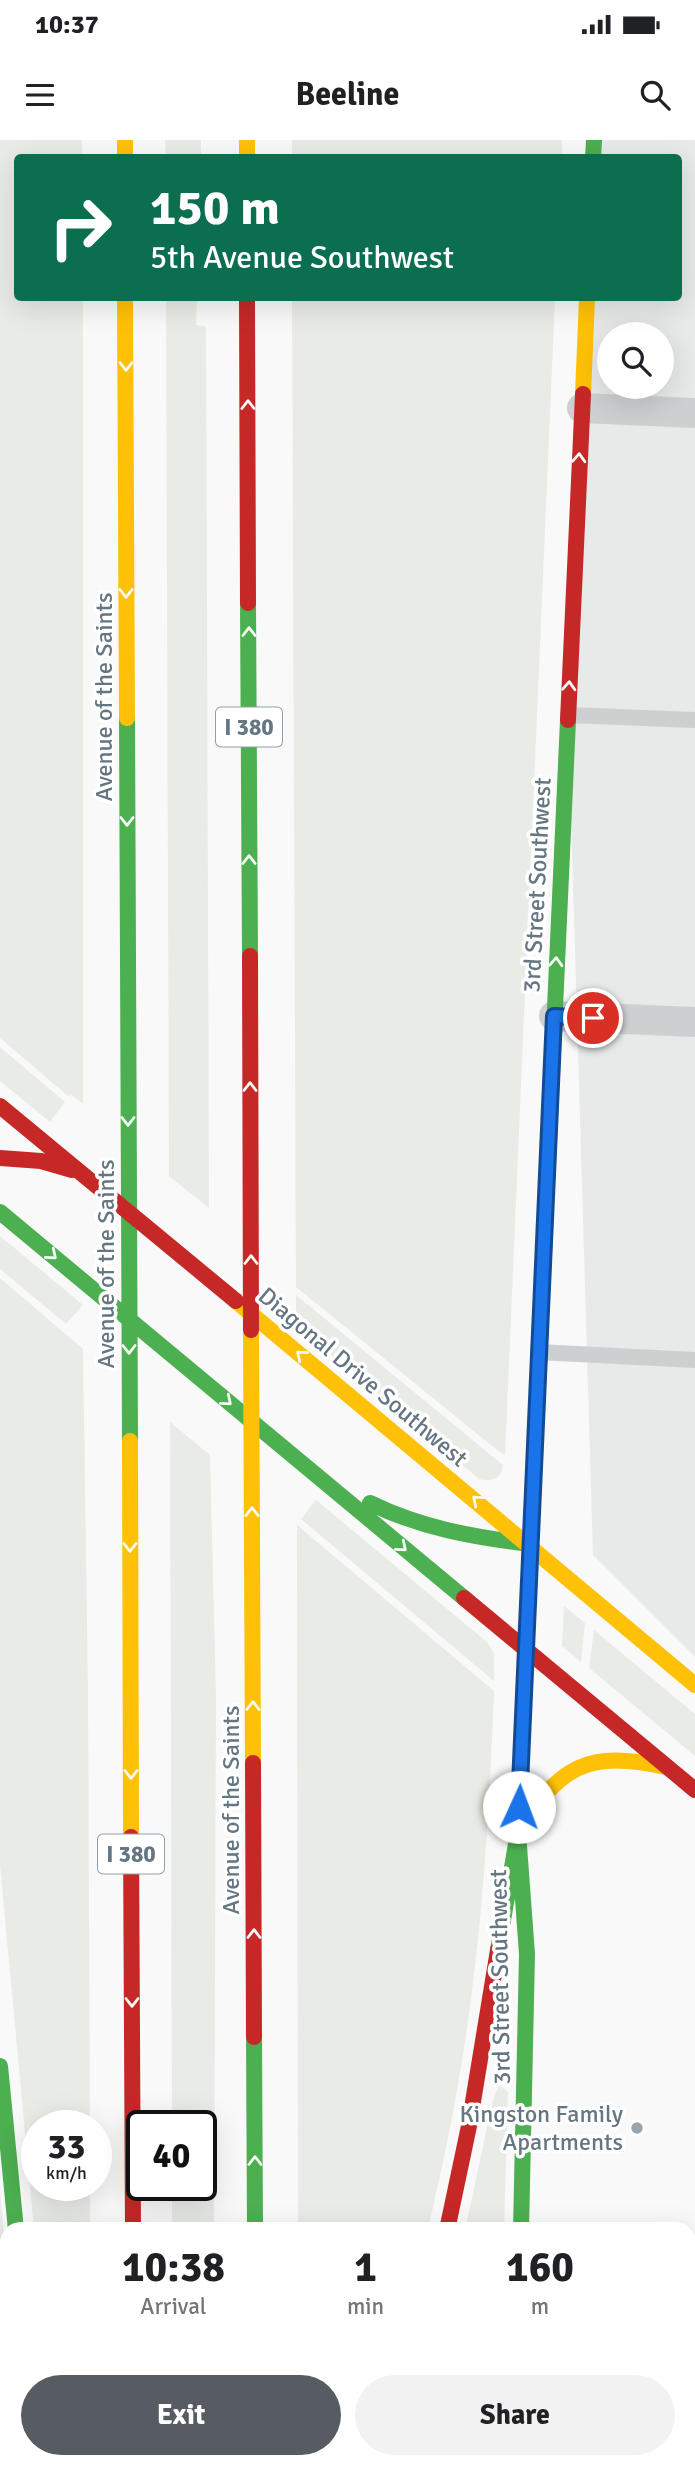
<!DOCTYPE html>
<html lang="en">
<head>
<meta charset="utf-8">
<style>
	body { margin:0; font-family:Signika,sans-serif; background:#f2f2f2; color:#202124; height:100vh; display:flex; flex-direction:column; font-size:26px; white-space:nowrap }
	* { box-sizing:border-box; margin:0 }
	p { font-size:23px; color:#757577 }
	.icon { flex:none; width:38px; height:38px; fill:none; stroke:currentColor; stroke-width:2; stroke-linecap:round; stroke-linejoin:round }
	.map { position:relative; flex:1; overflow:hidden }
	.side { position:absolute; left:0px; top:2082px; width:696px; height:247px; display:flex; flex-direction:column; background:#fff; border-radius:21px 21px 0 0; box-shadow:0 7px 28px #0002 }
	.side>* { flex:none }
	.top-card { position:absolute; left:14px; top:14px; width:668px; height:147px; border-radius:7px; box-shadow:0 7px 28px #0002; background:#0b6e4f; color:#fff; overflow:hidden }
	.fabs { position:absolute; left:597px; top:182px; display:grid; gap:14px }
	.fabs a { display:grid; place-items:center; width:77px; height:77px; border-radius:50%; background:#fff; box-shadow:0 7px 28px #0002; font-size:35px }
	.speed { position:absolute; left:21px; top:1970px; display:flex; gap:14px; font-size:35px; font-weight:700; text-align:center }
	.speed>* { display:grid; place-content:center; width:91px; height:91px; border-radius:50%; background:#fff; box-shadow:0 7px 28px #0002; line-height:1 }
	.speed small { font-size:18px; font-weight:400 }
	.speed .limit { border:4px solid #111; border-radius:10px; background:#fff; color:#111 }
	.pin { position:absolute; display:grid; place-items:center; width:60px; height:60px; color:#fff; margin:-30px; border:4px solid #fff; border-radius:50%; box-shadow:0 2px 7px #0007 }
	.me { position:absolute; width:77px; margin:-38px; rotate:2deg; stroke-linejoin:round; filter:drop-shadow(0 0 5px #0008) }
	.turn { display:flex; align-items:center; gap:24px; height:147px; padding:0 21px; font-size:32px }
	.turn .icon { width:91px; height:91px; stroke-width:2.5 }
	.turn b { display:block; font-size:49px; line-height:60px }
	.eta { display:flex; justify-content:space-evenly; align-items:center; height:119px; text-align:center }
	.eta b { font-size:42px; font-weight:700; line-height:49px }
	.action { display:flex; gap:14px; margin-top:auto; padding:14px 21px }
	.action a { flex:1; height:80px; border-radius:42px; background:#565c61; color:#fff; font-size:28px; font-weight:700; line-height:80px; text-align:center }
	.action a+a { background:#f2f2f2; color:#202124 }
	.status { display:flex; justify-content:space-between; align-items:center; height:49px; padding:0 35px; background:#fff; direction:ltr }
	.status svg { height:19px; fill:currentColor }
	header { display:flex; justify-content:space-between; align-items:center; height:91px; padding:0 21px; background:#fff; font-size:32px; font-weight:700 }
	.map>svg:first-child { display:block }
	.built { fill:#e8e9e9; fill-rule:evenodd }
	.green { fill:#e8ebe6 }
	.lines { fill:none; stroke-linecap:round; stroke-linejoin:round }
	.lane { stroke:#cecfd0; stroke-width:16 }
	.street { stroke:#cecfd0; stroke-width:30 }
	.fast { stroke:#4caf50; stroke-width:16 }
	.slow { stroke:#ffc107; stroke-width:16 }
	.jam { stroke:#c62828; stroke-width:16 }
	.oneway { stroke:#f6fbf6 }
	.route-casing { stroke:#114b97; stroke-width:18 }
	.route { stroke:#1a73e8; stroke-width:12 }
	.poi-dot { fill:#99a4ac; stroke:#fff; stroke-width:2.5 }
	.labels { text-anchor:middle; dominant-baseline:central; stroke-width:7; stroke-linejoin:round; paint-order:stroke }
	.shield { fill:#fff; stroke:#939fa8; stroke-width:2 }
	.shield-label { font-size:23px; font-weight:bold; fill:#657683 }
	.street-label { font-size:24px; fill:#657683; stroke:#fff }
	.poi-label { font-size:24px; fill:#657683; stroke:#fff; text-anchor:end }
</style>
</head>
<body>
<div class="status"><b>10:37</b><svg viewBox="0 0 49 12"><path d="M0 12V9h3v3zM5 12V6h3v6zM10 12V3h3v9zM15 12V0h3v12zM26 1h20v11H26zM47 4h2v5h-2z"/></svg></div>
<header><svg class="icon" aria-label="menu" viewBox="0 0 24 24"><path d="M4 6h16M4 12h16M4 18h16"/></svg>Beeline<svg class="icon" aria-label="search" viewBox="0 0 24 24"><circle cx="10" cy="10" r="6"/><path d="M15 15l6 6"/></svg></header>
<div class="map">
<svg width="695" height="2328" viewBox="0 0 695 2328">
	<rect width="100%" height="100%" fill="#f9f9f9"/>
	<path class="built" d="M594 0H695V1517L593 1415 568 575 587 158H679V18L593 17ZM609 194H662V247H609Z"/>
	<path class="green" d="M0 0H82V17L18 18V158H83V964L71 954 68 956 0 898Z
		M165 0H201V17H166Z
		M292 0H562V17L292 18Z
		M166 158H197L196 185 206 187 209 1068 169 1036Z
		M292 158H555L505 1315 497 1310 296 1147Z
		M0 907 65 962 50 982 0 941Z
		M0 1096 83 1165 66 1184 0 1129Z
		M0 1138 83 1209 88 1552 90 1986H37V2046H90V2089H34L0 1725Z
		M296 1155 503 1325C502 1339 490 1342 479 1339L296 1186Z
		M170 1282 210 1315 216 1558 214 2089H172V2046H201V1986H172Z
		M316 1360 487 1502 494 1514V1541L301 1379Z
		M297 1385 494 1551C489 1682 481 1814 458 1944 450 1992 439 2041 428 2089H298Z
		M564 1466 585 1483 581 1522 562 1506Z
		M594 1490 695 1574V1616L589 1528Z
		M499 1945 508 1952 504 2089 465 2090 493 1960Z
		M0 2052 7 2125V2322H27V2328H0Z"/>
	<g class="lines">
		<path class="lane" d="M568 575 695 580
			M538 1212 695 1220
			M690 2262H695"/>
		<path class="street" d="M582 268 695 273
			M554 876 695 882"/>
		<path class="fast" d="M593 18 594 0
			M248 463 250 816
			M127 578 130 1301
			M0 1072 464 1458
			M545 1090 568 580
			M370 1363C421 1388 473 1397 529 1404
			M498 1810 518 1692
			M254 1897 255 2090
			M0 1926 16 2090
			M521 2090 527 1814 518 1692 528 1463
			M134 2322V2328
			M400 2328 401 2322"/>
		<path class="slow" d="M125 0V18
			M247 0V18
			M125 158 127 578
			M583 254 587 158
			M236 1161 695 1545
			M251 1190 253 1623
			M130 1301 131 1697
			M518 1692C561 1625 587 1610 666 1627
			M38 2322V2328"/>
		<path class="jam" d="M247 158 248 463
			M568 580 583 254
			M250 816 251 1190
			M0 966 236 1161
			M0 1018 41 1021 72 1030
			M464 1458 695 1650
			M528 1463 545 1090
			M253 1623 254 1897
			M131 1697 133 2090
			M447 2090 469 1986 498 1810
			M256 2322V2328
			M507 2322V2328"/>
	</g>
	<defs><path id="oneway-chevron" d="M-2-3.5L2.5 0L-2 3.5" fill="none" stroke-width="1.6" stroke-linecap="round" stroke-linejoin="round" transform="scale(1.75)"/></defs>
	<g class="oneway">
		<use href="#oneway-chevron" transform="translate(126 226) rotate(90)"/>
		<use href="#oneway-chevron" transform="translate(248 265) rotate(-90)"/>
		<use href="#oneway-chevron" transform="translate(579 318) rotate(-87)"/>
		<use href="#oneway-chevron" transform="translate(126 453) rotate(90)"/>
		<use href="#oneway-chevron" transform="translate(249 492) rotate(-90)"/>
		<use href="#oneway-chevron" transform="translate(569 546) rotate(-87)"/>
		<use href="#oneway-chevron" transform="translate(127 681) rotate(90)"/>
		<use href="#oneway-chevron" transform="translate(249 720) rotate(-90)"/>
		<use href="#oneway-chevron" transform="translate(556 822) rotate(-87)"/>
		<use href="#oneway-chevron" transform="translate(250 947) rotate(-90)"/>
		<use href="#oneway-chevron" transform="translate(128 981) rotate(90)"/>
		<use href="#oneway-chevron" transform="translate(52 1115) rotate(40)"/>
		<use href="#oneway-chevron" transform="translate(251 1120) rotate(-90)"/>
		<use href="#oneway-chevron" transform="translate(129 1209) rotate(90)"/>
		<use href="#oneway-chevron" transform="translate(301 1215) rotate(-140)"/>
		<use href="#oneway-chevron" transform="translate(227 1261) rotate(40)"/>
		<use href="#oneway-chevron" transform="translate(477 1360) rotate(-140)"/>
		<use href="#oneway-chevron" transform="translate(252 1372) rotate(-90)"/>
		<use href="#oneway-chevron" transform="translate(130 1407) rotate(90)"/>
		<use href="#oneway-chevron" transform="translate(402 1407) rotate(40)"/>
		<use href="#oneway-chevron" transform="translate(253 1566) rotate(-90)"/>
		<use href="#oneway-chevron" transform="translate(131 1634) rotate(90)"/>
		<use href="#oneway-chevron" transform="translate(254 1794) rotate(-90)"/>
		<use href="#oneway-chevron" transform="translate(132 1862) rotate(90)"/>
		<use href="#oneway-chevron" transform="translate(255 2021) rotate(-90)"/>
	</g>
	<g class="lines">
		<g class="route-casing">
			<path id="route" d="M519 1667 554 876 593 878"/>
		</g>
		<use href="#route" class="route"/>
	</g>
	<circle class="poi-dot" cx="637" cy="1988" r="7"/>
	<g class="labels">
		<g class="shield">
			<rect x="216" y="567.5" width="66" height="39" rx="5"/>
			<rect x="98" y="1694.5" width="66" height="39" rx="5"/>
		</g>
		<g class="shield-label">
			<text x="249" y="587">I 380</text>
			<text x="131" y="1714">I 380</text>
		</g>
		<g class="street-label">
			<text transform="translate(104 557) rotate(-90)">Avenue of the Saints</text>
			<text transform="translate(537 745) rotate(-87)">3rd Street Southwest</text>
			<text transform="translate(106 1124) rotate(-90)">Avenue of the Saints</text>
			<text transform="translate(363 1237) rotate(40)">Diagonal Drive Southwest</text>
			<text transform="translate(231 1670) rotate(-90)">Avenue of the Saints</text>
			<text transform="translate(500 1837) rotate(-91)">3rd Street Southwest</text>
		</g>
		<g class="poi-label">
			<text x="623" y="1974">Kingston Family<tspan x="623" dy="28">Apartments</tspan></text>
		</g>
	</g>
</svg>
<div class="fabs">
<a><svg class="icon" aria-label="search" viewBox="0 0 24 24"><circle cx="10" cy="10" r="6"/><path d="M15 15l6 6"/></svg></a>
</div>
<div class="speed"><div>33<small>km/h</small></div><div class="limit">40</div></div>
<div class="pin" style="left:593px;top:878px;background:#d93025"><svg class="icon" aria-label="arrive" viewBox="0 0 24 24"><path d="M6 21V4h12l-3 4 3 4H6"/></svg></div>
<svg class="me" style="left:519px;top:1667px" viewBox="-20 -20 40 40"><circle r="19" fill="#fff"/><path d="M0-13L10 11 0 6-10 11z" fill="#1a73e8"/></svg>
<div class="top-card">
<div class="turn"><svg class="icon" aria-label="right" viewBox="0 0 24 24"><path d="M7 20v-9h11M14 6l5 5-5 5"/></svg><div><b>150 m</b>5th Avenue Southwest</div></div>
</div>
<section class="side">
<div class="eta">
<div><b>10:38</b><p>Arrival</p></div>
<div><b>1</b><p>min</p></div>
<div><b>160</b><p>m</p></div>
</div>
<div class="action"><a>Exit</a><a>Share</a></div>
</section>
</div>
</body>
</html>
